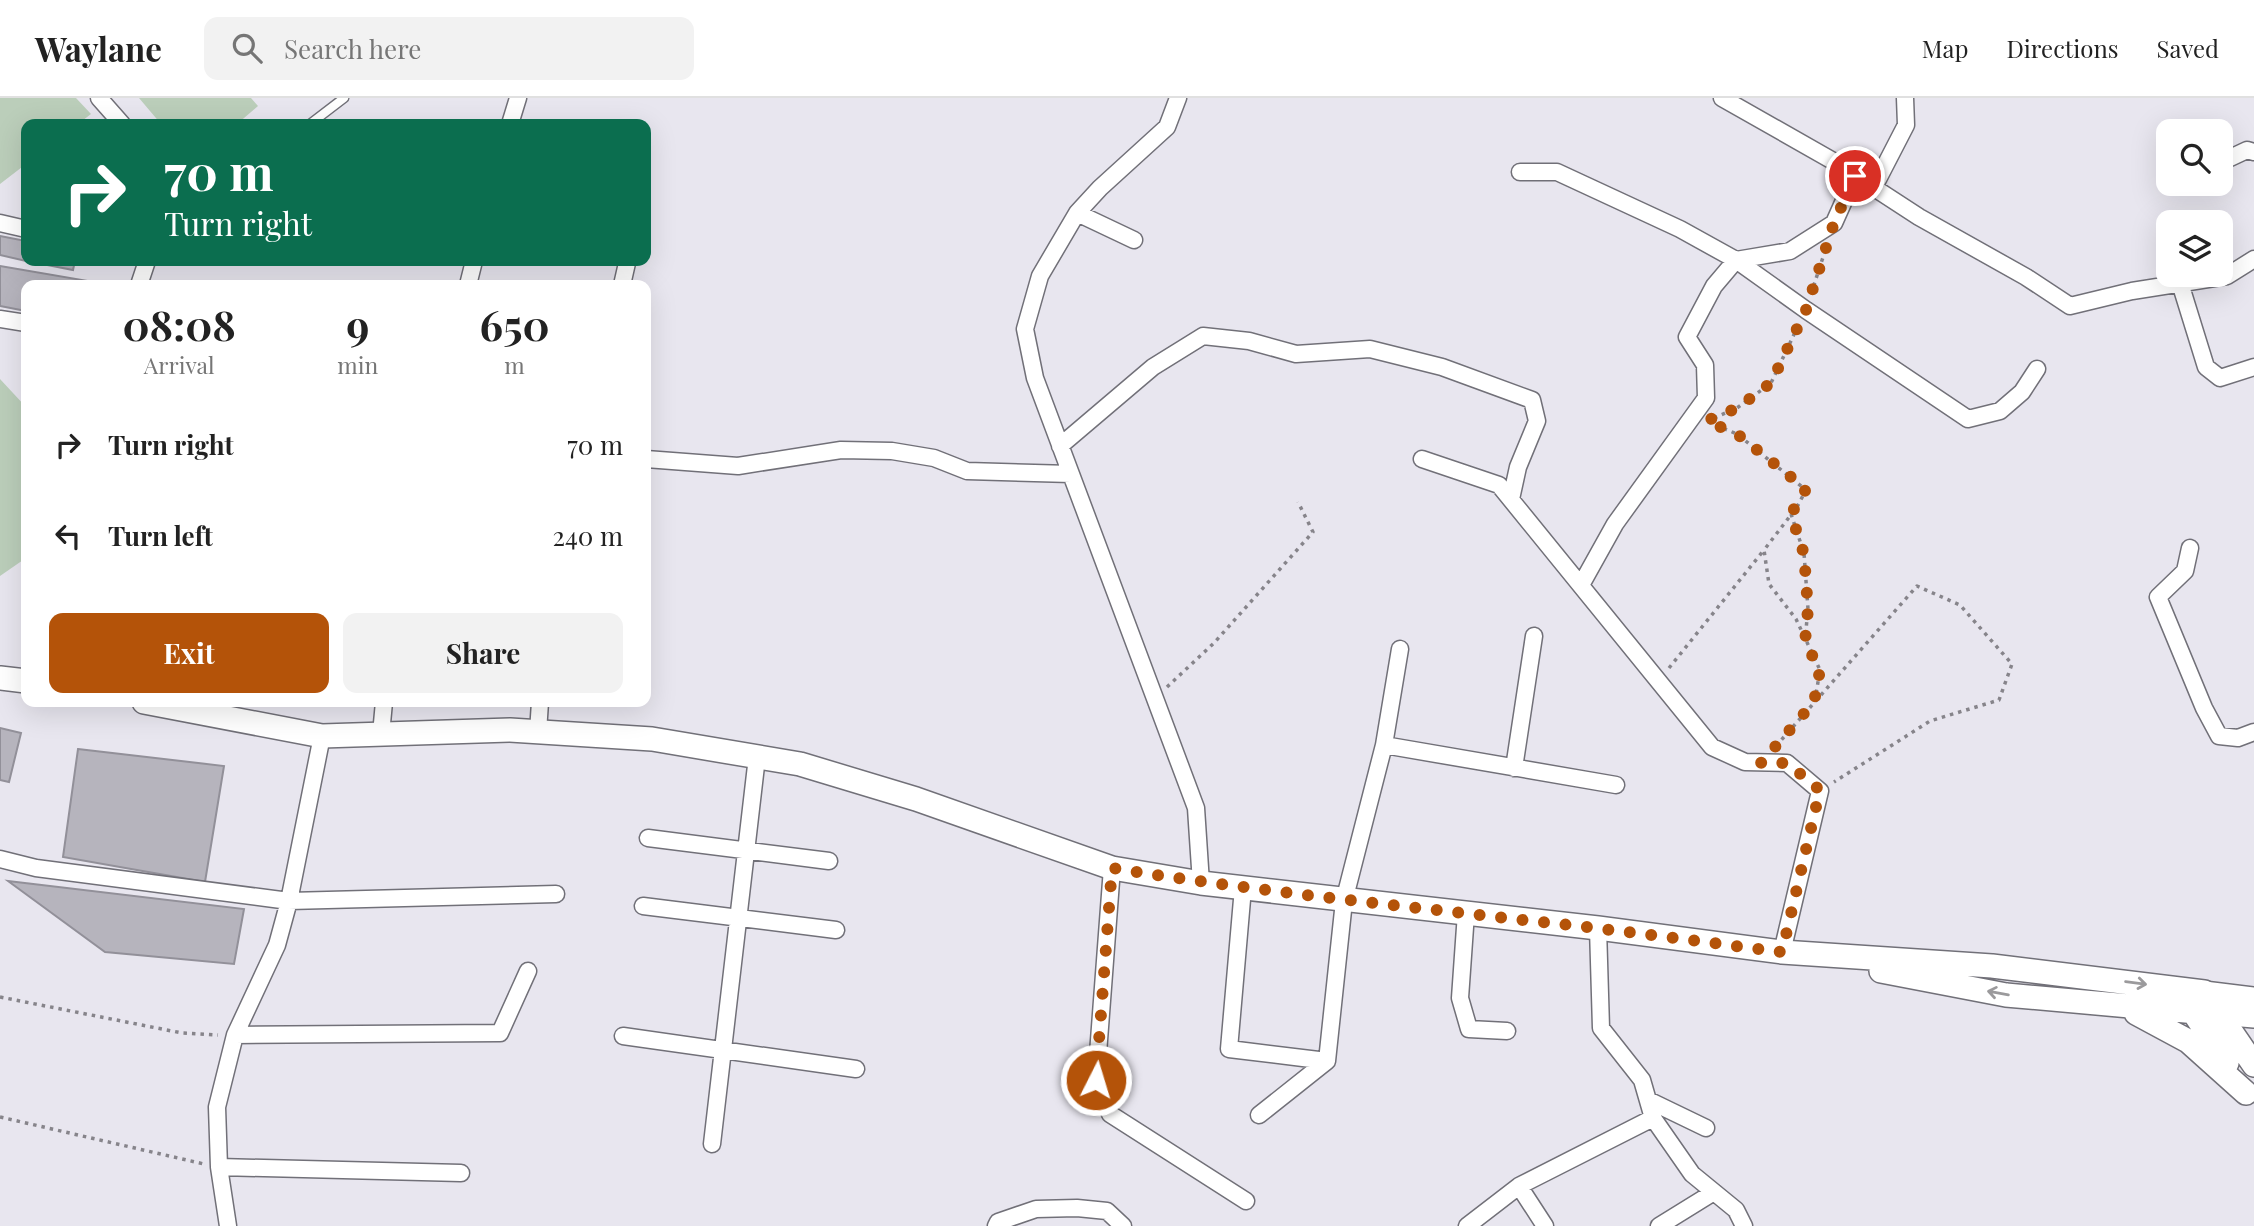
<!DOCTYPE html>
<html lang="en">
<head>
<meta charset="utf-8">
<style>
	body { margin:0; font-family:"Playfair Display",serif; background:#f2f2f2; color:#222; height:100vh; display:flex; flex-direction:column; font-size:26px; white-space:nowrap }
	* { box-sizing:border-box; margin:0 }
	p { font-size:23px; color:#767676 }
	.icon { flex:none; width:38px; height:38px; fill:none; stroke:currentColor; stroke-width:2; stroke-linecap:round; stroke-linejoin:round }
	.map { position:relative; flex:1; overflow:hidden }
	.drawer { position:absolute; left:21px; top:182px; width:630px; height:427px; display:flex; flex-direction:column; background:#fff; border-radius:14px; box-shadow:0 7px 28px #0002 }
	.drawer>* { flex:none }
	.top-card { position:absolute; left:21px; top:21px; width:630px; height:147px; border-radius:14px; box-shadow:0 7px 28px #0002; background:#0b6e4f; color:#fff; overflow:hidden }
	.fabs { position:absolute; left:2156px; top:21px; display:grid; gap:14px }
	.fabs a { display:grid; place-items:center; width:77px; height:77px; border-radius:14px; background:#fff; box-shadow:0 7px 28px #0002; font-size:35px }
	.pin { position:absolute; display:grid; place-items:center; width:60px; height:60px; color:#fff; margin:-30px; border:4px solid #fff; border-radius:50%; box-shadow:0 2px 7px #0007 }
	.me { position:absolute; width:77px; margin:-38px; rotate:5deg; stroke-linejoin:round; filter:drop-shadow(0 0 5px #0008) }
	.turn { display:flex; align-items:center; gap:24px; height:147px; padding:0 28px; font-size:32px }
	.turn .icon { width:91px; height:91px; stroke-width:2.5 }
	.turn b { display:block; font-size:49px; line-height:60px }
	.eta { display:flex; justify-content:space-evenly; align-items:center; height:119px; text-align:center }
	.eta b { font-size:42px; font-weight:700; line-height:49px }
	.cta { display:flex; gap:14px; margin-top:auto; padding:14px 28px }
	.cta a { flex:1; height:80px; border-radius:14px; background:#b45309; color:#fff; font-size:28px; font-weight:700; line-height:80px; text-align:center }
	.cta a+a { background:#f2f2f2; color:#222 }
	ul { padding:0; list-style:none }
	li { display:flex; align-items:center; gap:21px; height:91px; padding:0 28px }
	li div { flex:1 }
	li b { display:block; font-size:26px }
	li em { font-style:normal }
	header { display:flex; align-items:center; gap:42px; box-sizing:border-box; height:98px; padding:0 35px; background:#fff; border-bottom:2px solid #e0e0e0 }
	header strong { font-size:33px }
	nav { display:flex; gap:38px; margin-inline-start:auto; font-size:24px }
	.search { width:490px; height:63px; background:#f2f2f2; display:flex; align-items:center; gap:18px; box-sizing:border-box; padding:0 24px; border-radius:14px; color:#767676; font-size:26px }
	.map>svg:first-child { display:block }
	.green { fill:#bbceba }
	.building { fill:#b6b4bd; stroke:#929099; stroke-width:2 }
	.lines { fill:none; stroke-linecap:round; stroke-linejoin:round }
	.service-casing { stroke:#717078; stroke-width:11 }
	.minor-casing { stroke:#717078; stroke-width:19 }
	.tertiary-casing { stroke:#717078; stroke-width:24 }
	.secondary-casing { stroke:#717078; stroke-width:26 }
	.path { stroke:#86848a; stroke-width:3.5; stroke-dasharray:3.5 5; stroke-linecap:butt }
	.service { stroke:#fff; stroke-width:8 }
	.minor { stroke:#fff; stroke-width:16 }
	.tertiary { stroke:#fff; stroke-width:21 }
	.secondary { stroke:#fff; stroke-width:23 }
	.oneway { stroke:#9b9a9c }
	.route { stroke:#b45309; stroke-width:12; stroke-dasharray:0 21.6 }
</style>
</head>
<body>
<header>
<strong>Waylane</strong>
<div class="search"><svg class="icon" aria-label="search" viewBox="0 0 24 24"><circle cx="10" cy="10" r="6"/><path d="M15 15l6 6"/></svg>Search here</div>
<nav><a>Map</a><a>Directions</a><a>Saved</a></nav>
</header>
<div class="map">
<svg width="2254" height="1128" viewBox="0 0 2254 1128">
	<rect width="100%" height="100%" fill="#e8e6ef"/>
	<path class="green" d="M0 0H76L91 16 78 26H26V66L0 86Z
		M139 0H251L258 8 237 26H161Z
		M0 281 26 309V460L0 478Z"/>
	<path class="building" d="M0 138 26 143V163L0 157Z
		M27 163H75L73 172Z
		M0 168 88 183V187H26V213L0 208Z
		M0 630 21 635 9 684 0 682Z
		M78 651 224 668 205 784 63 759Z
		M8 783 244 811 234 866 105 854Z"/>
	<g class="lines">
		<g class="service-casing">
			<path id="service" d="M310 26 344 0"/>
		</g>
		<g class="minor-casing">
			<path id="minor" d="M99 0 122 26
				M1178 0 1167 29 1100 90 1077 115 1040 178 1025 231 1035 280 1196 710 1201 785
				M1722 0 1833 63 1919 119 2026 179 2070 208 2132 193 2227 178 2254 161
				M510 26 518 0
				M2230 60 2247 52 2254 54
				M1520 74H1557L1680 131 1736 162 1806 212 1968 321 2000 313 2022 294 2037 271
				M1874 89 1906 27 1905 0
				M1077 115 1134 142
				M0 125 26 131
				M2180 185 2206 269 2220 280 2254 269
				M139 187 147 163
				M468 187 474 163
				M622 187 627 165
				M0 221 26 225
				M1060 348 1153 269 1203 238 1249 243 1296 256 1370 251 1442 269 1532 302 1537 323 1518 369 1511 401
				M646 361 738 368 841 352 892 353 934 360 967 373 1071 376
				M1422 361 1499 387 1712 649 1745 664 1787 665 1820 693 1782 854
				M2190 450 2185 473 2158 499 2204 610 2219 638 2238 640 2254 634
				M1581 487 1615 426 1706 300 1705 267 1687 239 1714 188 1736 162 1790 153 1834 125 1855 78
				M538 634 540 604
				M381 636 384 604
				M1384 647 1616 687
				M1514 670 1534 538
				M648 740 829 763
				M0 761 36 770 289 803 556 796
				M1112 770 1096 982 1110 1016 1246 1103
				M1243 790 1229 951 1327 963 1344 803 1384 647 1400 551
				M643 808 836 832
				M1466 815 1460 900 1469 931 1507 933
				M235 937 500 935 528 873
				M623 938 856 971
				M1648 1002 1706 1030
				M1259 1017 1327 963
				M1653 1020 1692 1076 1736 1112 1744 1128
				M712 1046 757 659
				M219 1069 461 1075
				M1519 1088 1545 1128
				M228 1128 219 1069 217 1009 235 937 277 847 289 803 322 638
				M996 1128 998 1124 1036 1111 1077 1110 1107 1113 1123 1128
				M1467 1128 1519 1088 1653 1020 1642 982 1601 930 1598 830
				M1659 1128 1714 1094"/>
		</g>
		<g class="tertiary-casing">
			<path id="tertiary" d="M2204 894 2254 900
				M2219 916 2254 919"/>
		</g>
		<g class="secondary-casing">
			<path id="secondary" d="M0 580 26 583
				M144 604 322 638 510 632 652 641 800 666 916 701 1112 770 1201 785 1598 830 1782 854 1992 868 2204 894 2254 967
				M1881 873 2006 897 2219 916
				M2188 906 2227 965
				M2136 915 2188 943 2246 995"/>
		</g>
		<path class="path" d="M1811 196 1826 150
			M1714 320 1737 310 1771 285 1799 226
			M1708 324 1737 336 1806 392 1797 409 1764 452 1769 486 1796 521 1820 572 1815 602
			M1791 416 1804 455 1808 511 1805 542
			M1669 570 1764 452
			M1167 589 1214 545 1313 434 1298 404
			M1776 648 1917 488 1960 507 2012 566 1999 602 1930 623 1834 684
			M0 899 182 935 218 937
			M0 1019 204 1066"/>
		<use href="#service" class="service"/>
		<use href="#minor" class="minor"/>
		<use href="#tertiary" class="tertiary"/>
		<use href="#secondary" class="secondary"/>
	</g>
	<defs><path id="oneway-shaft" d="M-6 0H5M1.5-3L5.5 0L1.5 3" fill="none" stroke-width="1.6" stroke-linecap="round" stroke-linejoin="round" transform="scale(1.75)"/></defs>
	<g class="oneway">
		<use href="#oneway-shaft" transform="translate(2136 885) rotate(7)"/>
		<use href="#oneway-shaft" transform="translate(1998 895) rotate(-170)"/>
	</g>
	<g class="lines">
		<path class="route" d="M1096 982 1112 770C1248 792 1386 806 1523 822 1610 831 1696 843 1782 854L1820 692 1787 665H1761L1814 604 1820 572 1805 544 1808 511 1804 456 1791 416 1806 391 1737 336 1706 323 1737 310 1771 285 1806 212 1834 125 1855 78"/>
	</g>
</svg>
<div class="fabs">
<a><svg class="icon" aria-label="search" viewBox="0 0 24 24"><circle cx="10" cy="10" r="6"/><path d="M15 15l6 6"/></svg></a>
<a><svg class="icon" aria-label="layers" viewBox="0 0 24 24"><path d="M12 4l9 5-9 5-9-5zM3 14l9 5 9-5"/></svg></a>
</div>
<div class="pin" style="left:1855px;top:78px;background:#d93025"><svg class="icon" aria-label="arrive" viewBox="0 0 24 24"><path d="M6 21V4h12l-3 4 3 4H6"/></svg></div>
<svg class="me" style="left:1096px;top:982px" viewBox="-20 -20 40 40"><circle r="17" fill="#b45309" stroke="#fff" stroke-width="3"/><path d="M0-11L8 9 0 5-8 9z" fill="#fff"/></svg>
<div class="top-card">
<div class="turn"><svg class="icon" aria-label="right" viewBox="0 0 24 24"><path d="M7 20v-9h11M14 6l5 5-5 5"/></svg><div><b>70 m</b>Turn right</div></div>
</div>
<section class="drawer">
<div class="eta">
<div><b>08:08</b><p>Arrival</p></div>
<div><b>9</b><p>min</p></div>
<div><b>650</b><p>m</p></div>
</div>
<ul>
<li><svg class="icon" aria-label="right" viewBox="0 0 24 24"><path d="M7 20v-9h11M14 6l5 5-5 5"/></svg><div><b>Turn right</b></div><em>70 m</em></li>
<li><svg class="icon" aria-label="left" viewBox="0 0 24 24"><path d="M17 20v-9H6M10 6l-5 5 5 5"/></svg><div><b>Turn left</b></div><em>240 m</em></li>
</ul>
<div class="cta"><a>Exit</a><a>Share</a></div>
</section>
</div>
</body>
</html>
